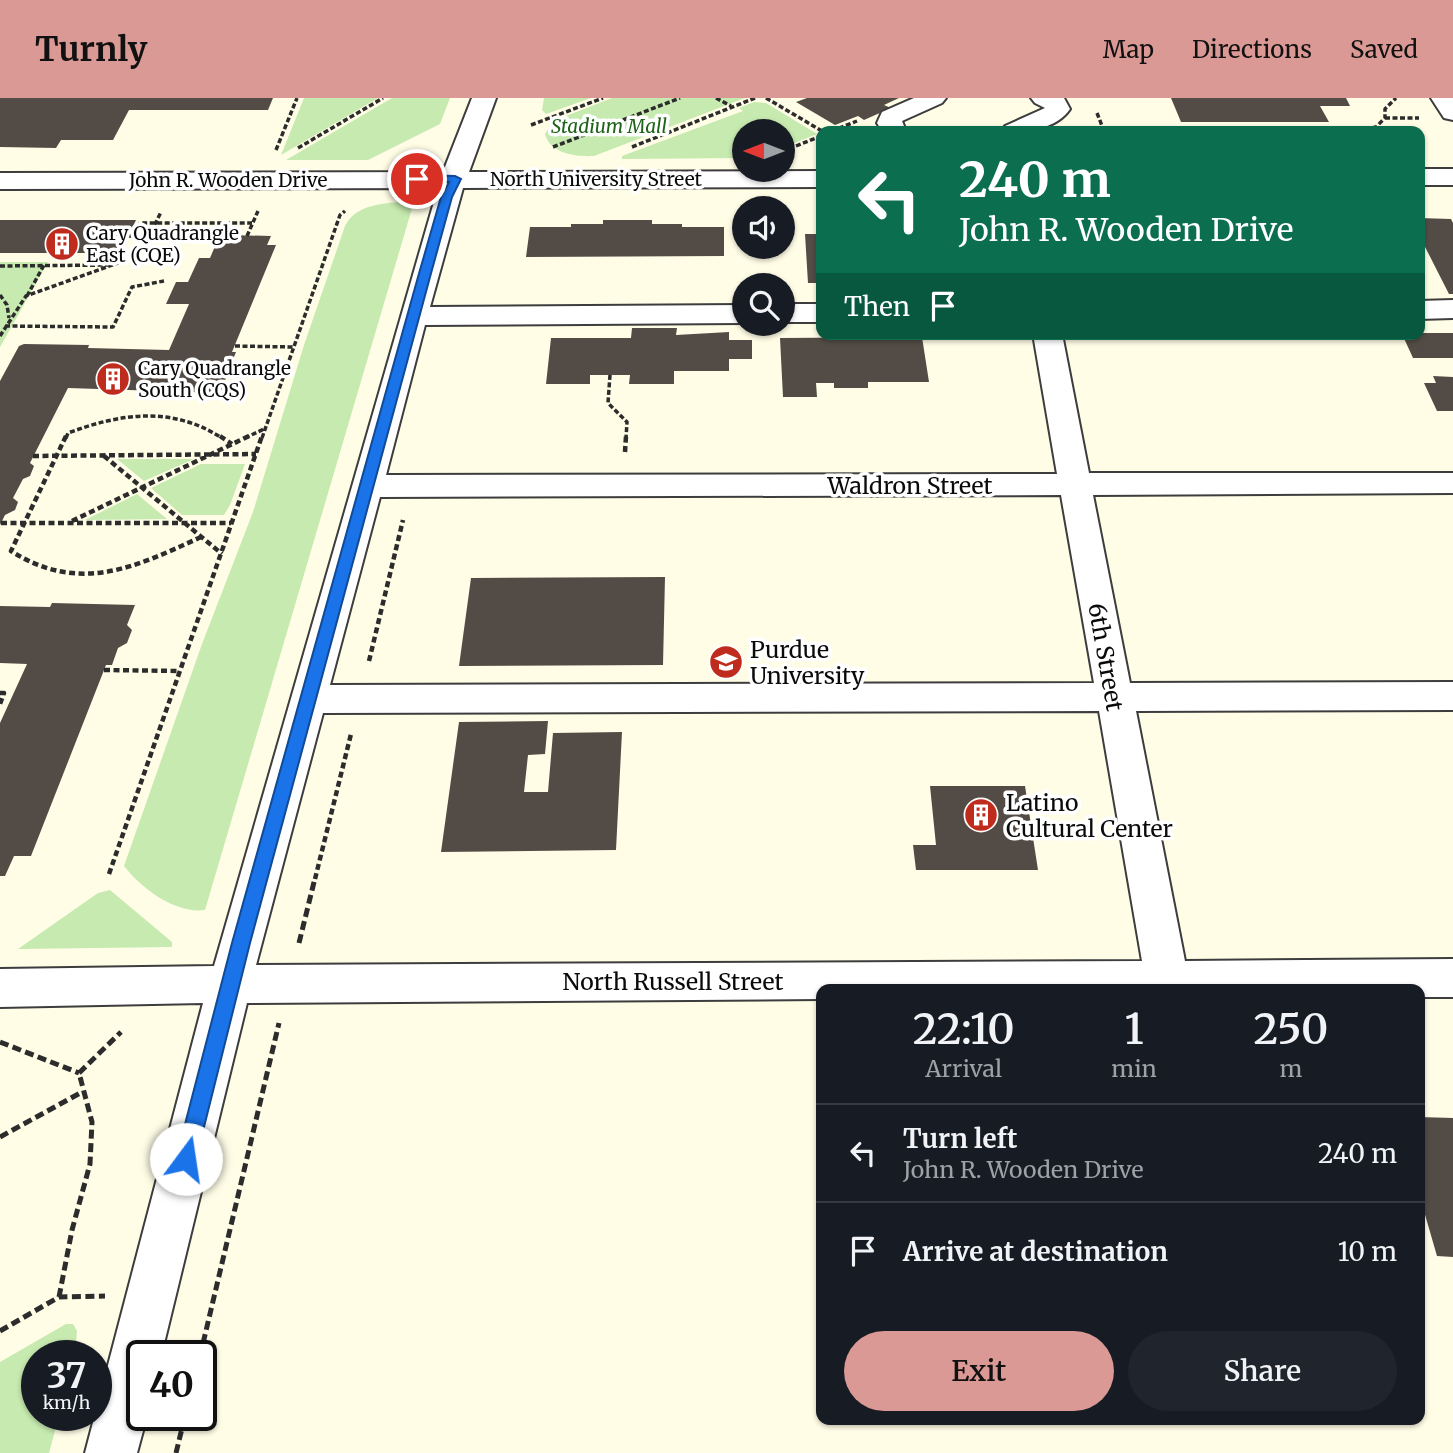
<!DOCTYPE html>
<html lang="en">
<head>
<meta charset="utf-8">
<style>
	body { margin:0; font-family:Merriweather,serif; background:#20242c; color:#f1f3f6; height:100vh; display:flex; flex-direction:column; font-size:26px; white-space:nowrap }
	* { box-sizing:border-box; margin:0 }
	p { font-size:23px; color:#9ea1a6 }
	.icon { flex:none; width:38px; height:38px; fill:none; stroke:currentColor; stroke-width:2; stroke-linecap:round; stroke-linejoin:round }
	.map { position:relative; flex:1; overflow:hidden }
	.panel { position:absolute; left:816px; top:886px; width:609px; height:441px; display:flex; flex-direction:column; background:#171b24; border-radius:14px; box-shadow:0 2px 5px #0004 }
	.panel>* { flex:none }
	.banner { position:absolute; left:816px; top:28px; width:609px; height:214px; border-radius:14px; box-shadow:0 2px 5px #0004; background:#0b6e4f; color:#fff; overflow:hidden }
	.needle { width:46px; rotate:270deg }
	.fabs { position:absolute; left:732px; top:21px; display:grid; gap:14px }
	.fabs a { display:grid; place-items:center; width:63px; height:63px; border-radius:50%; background:#171b24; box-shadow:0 2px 5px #0004; font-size:35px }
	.speed { position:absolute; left:21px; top:1242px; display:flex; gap:14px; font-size:35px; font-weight:700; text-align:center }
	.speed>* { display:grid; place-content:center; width:91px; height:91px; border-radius:50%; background:#171b24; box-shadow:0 2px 5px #0004; line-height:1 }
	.speed small { font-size:18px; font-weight:400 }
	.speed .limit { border:4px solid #111; border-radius:10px; background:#fff; color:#111 }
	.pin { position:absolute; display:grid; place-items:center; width:60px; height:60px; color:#fff; margin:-30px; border:4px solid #fff; border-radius:50%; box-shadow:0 2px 7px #0007 }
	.me { position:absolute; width:77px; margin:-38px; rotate:14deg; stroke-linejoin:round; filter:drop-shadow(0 0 5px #0008) }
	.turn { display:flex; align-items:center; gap:24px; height:147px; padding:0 28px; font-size:32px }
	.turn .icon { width:91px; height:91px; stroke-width:2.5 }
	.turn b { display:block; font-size:49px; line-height:60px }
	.then { display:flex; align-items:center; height:66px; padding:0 28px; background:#0003; gap:14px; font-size:26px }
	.eta { display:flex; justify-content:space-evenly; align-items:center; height:119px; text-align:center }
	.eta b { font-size:42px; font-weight:600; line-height:49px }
	.button { display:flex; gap:14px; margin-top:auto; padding:14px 28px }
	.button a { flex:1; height:80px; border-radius:42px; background:#da9994; color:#111; font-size:28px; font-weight:600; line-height:80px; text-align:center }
	.button a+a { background:#20242c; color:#f1f3f6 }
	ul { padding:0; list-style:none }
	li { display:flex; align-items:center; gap:21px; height:98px; padding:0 28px; border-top:2px solid #363941 }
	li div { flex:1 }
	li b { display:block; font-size:26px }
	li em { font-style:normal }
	header { display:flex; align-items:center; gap:42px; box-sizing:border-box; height:98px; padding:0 35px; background:#da9994; color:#111 }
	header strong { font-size:33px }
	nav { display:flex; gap:38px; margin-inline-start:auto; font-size:24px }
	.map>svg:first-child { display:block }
	.green { fill:#c6eaaf }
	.building { fill:#534c46 }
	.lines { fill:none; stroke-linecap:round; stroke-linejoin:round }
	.minor-casing { stroke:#3d3d3d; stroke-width:4 }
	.path-far2 { stroke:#2c2c2c; stroke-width:3.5; stroke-dasharray:5 2.5; stroke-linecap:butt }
	.path-far1 { stroke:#2c2c2c; stroke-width:4.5; stroke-dasharray:6 3.5; stroke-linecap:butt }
	.path { stroke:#2c2c2c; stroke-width:5; stroke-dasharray:9 4.5; stroke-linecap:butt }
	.minor { fill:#fff; fill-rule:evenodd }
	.route { fill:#1a73e8; stroke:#114b97; stroke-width:2 }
	.labels { text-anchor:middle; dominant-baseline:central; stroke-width:7; stroke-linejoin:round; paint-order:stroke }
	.far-park-label { font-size:19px; font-style:italic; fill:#1e6318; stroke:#fff }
	.far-street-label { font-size:19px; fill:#0a0a0a; stroke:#fff }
	.far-poi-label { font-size:19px; fill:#0a0a0a; stroke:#fff; text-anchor:start }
	.street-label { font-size:23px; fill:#0a0a0a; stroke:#fff }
	.poi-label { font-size:23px; fill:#0a0a0a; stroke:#fff; text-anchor:start }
</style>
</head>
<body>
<header>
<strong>Turnly</strong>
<nav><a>Map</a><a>Directions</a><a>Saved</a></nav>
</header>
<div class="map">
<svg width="1453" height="1355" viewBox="0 0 1453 1355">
	<rect width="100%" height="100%" fill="#fffde6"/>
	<path class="green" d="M304 0H378L281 57Z
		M392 0H450L440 26 368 62H286Z
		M544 0H591L546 16 542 12Z
		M612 0H745L594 58C577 59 550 56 545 36L553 23Z
		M754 4 766 5 817 36 782 50V33H744V60L622 61V58L743 13 739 10Z
		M398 104 413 107 205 812C175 816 141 790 124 768L202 546 253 414 304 247 345 128C355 108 378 106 398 104Z
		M0 164H48L0 249Z
		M117 361H194L144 383Z
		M201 366H245L230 407 224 417H182L151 390Z
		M137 396 167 421 85 422Z
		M110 792 172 844V849L18 851 98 795Z
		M66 1226H73L77 1233 75 1258H37V1318H59L49 1355H0V1264Z"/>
	<path class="building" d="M0 0H273L268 12H129L113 42H61L56 50 0 49Z
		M807 0H899L884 7 891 10 864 22 858 18 835 27 796 4Z
		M1171 0H1346L1350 8H1320L1329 24H1181Z
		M1419 120 1451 121 1453 125V196H1449L1419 137Z
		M0 122H136L120 155H0Z
		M603 122H652V126H682V129H724V158L526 159 530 129H571V126H603Z
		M805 136H821V185H808Z
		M228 137 271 138 267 147H276L232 254H236L232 264 236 267 232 277 226 280 220 295 68 290 30 365 34 368 30 378 23 381 13 400 18 404 15 412 5 417 0 427V283L19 248 24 246 89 247 88 250 169 252 189 206H166L176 184H188L199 160H210L216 146H224Z
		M632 230H677L676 237 729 234V242H752V261H729V273H674V286H629L630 277H590V286H546L551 240H631Z
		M1419 235H1453V260H1413L1402 236Z
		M922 239 929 284H868V290H834V285H816L817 299H783L780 240Z
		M1433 278 1453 279V313H1437L1424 285H1436Z
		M665 479 663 567 459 568 471 480Z
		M52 505 135 507 127 527 132 532 127 545 118 550 112 567H106L31 758H14L5 778H0V625L27 566 0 565V508L50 509Z
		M548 623 545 656 528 657 524 694H548L553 635 622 634 616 752 441 754 459 624Z
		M930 688H1025L1038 772H916L913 747H936Z
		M1419 1019 1453 1020V1159L1437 1158 1419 1096Z"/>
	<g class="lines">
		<g class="minor-casing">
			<path id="minor" d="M472 0H496L469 74 821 73V89L463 90 430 209 744 207V225L425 227 386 377 1057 376 1033 236H1062L1089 375H1453V395L1093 397 1130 585 1453 584V612L1136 613 1185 863 1453 861V899H1419V891H821V901L247 905 161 1258H142V1318H147L137 1355H85L203 905 0 909V871L214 868 438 90 0 91V75L443 74ZM1061 397 1094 585 330 587 380 399ZM1099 613 1142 863 256 867 323 615Z
				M914 0H946L942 5 902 23 906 33H882L877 25 882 14Z
				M1031 0H1064L1070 11C1055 33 1026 33 1002 33L1005 28 1045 10 1035 5Z
				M1431 0H1453V22L1444 20Z
				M1419 71H1453V87H1419Z
				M1453 202V220L1419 221V203Z
				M782 206H821V224H782Z"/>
		</g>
		<path class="path-far2" d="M716 0 731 8
			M766 0 822 33
			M1097 15 1104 33
			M1385 20H1419
			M531 27 603 0
			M832 33 857 23
			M1358 33 1376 29 1385 20V11L1396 0
			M796 48 821 38
			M553 49 680 0
			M632 49 755 0
			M298 50 383 0
			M276 52 297 0
			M128 138H134L140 125H252
			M247 138 258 113
			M0 168 111 167
			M0 197 7 207 9 220
			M27 198 44 167
			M5 228 113 229 132 189 164 183
			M0 238 26 198 140 157 161 114
			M235 248 294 249
			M610 277 608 305 627 324 626 340
			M66 340 68 335C122 315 172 308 222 340
			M245 340 266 330
			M262 340 340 117 345 113"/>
		<path class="path-far1" d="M66 338 11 453C79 496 134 470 201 439
			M220 338 232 346
			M625 354 626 338
			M33 358 256 356
			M104 358 222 456
			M72 423 249 338
			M1 425H231
			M369 563 403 422
			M104 572 180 573
			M0 595H4L0 606
			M109 776 262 338
			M315 781 351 636"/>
		<path class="path" d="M299 845 315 780
			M0 944 79 975
			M0 1039 82 994
			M59 1199 72 1132 90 1066 92 1024 79 975 121 934
			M0 1233 59 1199 105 1198
			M200 1258 279 925
			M176 1355 185 1318"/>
		<use href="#minor" class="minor"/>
	</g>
	<path class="route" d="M417 77 455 78 461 81 452 99 430 179 250 845 196 1061 193 1068 186 1070 179 1068 176 1061 232 845 418 179 441 99 449 84 413 83V78Z"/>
	<defs>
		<g id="building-disc" transform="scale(1.75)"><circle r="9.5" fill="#bf2b1d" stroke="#fff"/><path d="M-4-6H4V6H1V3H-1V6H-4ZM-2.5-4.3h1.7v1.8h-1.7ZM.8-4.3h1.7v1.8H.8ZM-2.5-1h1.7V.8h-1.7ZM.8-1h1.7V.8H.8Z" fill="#fff"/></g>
		<g id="university-disc" transform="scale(1.75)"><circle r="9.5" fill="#bf2b1d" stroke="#fff"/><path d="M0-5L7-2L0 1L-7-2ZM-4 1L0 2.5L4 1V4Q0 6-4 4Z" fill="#fff"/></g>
	</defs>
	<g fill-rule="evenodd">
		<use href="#building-disc" x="62" y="146"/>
		<use href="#building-disc" x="113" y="281"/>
		<use href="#university-disc" x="726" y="564"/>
		<use href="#building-disc" x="981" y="717"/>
	</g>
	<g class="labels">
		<g class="far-park-label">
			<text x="609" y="28">Stadium Mall</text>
		</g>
		<g class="far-street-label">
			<text x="596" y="81">North University Street</text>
			<text x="228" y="82">John R. Wooden Drive</text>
		</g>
		<g class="far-poi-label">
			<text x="86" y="135">Cary Quadrangle<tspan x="86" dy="22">East (CQE)</tspan></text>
			<text x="138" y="270">Cary Quadrangle<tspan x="138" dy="22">South (CQS)</tspan></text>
		</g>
		<g class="street-label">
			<text x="910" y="387">Waldron Street</text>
			<text transform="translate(1106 559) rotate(80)">6th Street</text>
			<text x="673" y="883">North Russell Street</text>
		</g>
		<g class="poi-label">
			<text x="750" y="551">Purdue<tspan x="750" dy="26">University</tspan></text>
			<text x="1006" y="704">Latino<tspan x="1006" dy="26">Cultural Center</tspan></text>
		</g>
	</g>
</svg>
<div class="fabs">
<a><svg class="needle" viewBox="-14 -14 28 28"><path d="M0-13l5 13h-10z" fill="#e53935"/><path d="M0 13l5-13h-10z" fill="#9ea1a6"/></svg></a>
<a><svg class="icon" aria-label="sound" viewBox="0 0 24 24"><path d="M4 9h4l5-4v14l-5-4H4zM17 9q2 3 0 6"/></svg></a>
<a><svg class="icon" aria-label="search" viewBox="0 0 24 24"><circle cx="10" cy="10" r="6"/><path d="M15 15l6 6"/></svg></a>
</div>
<div class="speed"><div>37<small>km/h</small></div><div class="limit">40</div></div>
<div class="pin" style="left:417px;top:81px;background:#d93025"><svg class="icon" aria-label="arrive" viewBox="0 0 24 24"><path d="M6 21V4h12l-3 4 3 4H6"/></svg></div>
<svg class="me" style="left:186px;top:1061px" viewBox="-20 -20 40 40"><circle r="19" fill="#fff"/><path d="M0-13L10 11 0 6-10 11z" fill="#1a73e8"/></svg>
<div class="banner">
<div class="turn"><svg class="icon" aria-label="left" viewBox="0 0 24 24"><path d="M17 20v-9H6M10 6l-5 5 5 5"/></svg><div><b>240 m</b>John R. Wooden Drive</div></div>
<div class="then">Then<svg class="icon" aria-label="arrive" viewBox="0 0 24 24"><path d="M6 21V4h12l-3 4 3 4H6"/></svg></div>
</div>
<section class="panel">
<div class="eta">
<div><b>22:10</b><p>Arrival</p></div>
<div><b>1</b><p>min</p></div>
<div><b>250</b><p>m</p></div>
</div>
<ul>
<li><svg class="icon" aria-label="left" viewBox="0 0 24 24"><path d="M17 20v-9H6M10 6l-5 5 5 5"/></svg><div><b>Turn left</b><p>John R. Wooden Drive</p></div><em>240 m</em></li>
<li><svg class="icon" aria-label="arrive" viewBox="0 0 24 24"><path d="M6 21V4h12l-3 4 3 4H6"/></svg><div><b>Arrive at destination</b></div><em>10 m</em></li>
</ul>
<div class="button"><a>Exit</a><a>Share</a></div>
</section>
</div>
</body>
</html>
